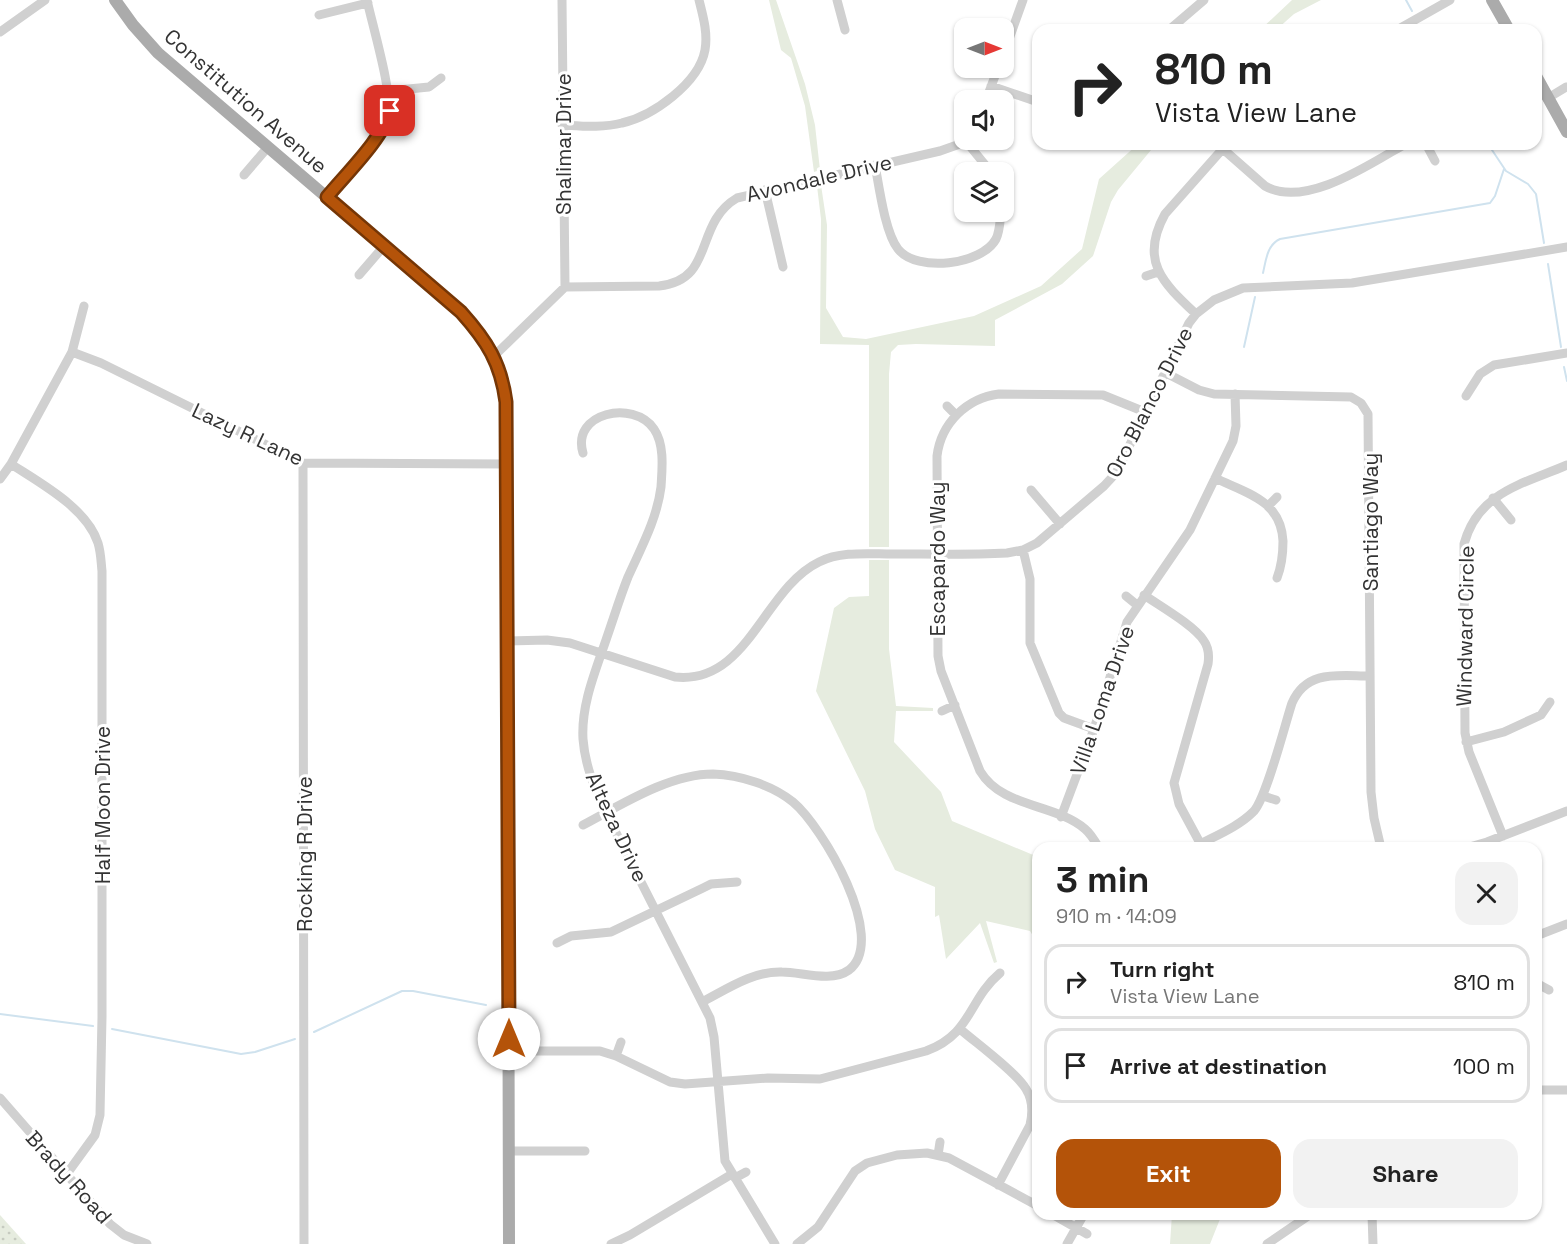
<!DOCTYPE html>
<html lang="en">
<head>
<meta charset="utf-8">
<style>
	body { margin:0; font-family:"Space Grotesk",sans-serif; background:#f2f2f2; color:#222; height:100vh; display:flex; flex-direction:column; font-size:22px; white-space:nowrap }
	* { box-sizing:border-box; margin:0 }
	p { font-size:20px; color:#767676 }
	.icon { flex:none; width:33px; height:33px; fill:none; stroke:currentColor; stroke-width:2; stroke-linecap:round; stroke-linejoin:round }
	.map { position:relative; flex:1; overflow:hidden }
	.drawer { position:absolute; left:1032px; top:842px; width:510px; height:378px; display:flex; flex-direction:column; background:#fff; border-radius:18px; box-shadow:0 2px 4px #0004 }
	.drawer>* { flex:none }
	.guide { position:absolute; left:1032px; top:24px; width:510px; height:126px; border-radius:18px; box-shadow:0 2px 4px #0004; background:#fff; color:#222; overflow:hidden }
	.needle { width:39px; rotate:90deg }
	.fabs { position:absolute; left:954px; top:18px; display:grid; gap:12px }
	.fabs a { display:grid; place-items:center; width:60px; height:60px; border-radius:12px; background:#fff; box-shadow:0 2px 4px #0004; font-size:30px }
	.pin { position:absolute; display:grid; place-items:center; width:51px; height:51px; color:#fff; margin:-26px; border-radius:12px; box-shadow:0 3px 9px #0006 }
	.me { position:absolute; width:66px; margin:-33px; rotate:0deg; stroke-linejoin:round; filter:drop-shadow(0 0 4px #0008) }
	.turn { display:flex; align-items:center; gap:21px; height:126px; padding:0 24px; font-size:27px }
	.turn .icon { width:78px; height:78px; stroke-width:2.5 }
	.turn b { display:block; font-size:42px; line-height:51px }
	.round { display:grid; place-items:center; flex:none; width:63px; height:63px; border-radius:18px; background:#f2f2f2 }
	.summary { display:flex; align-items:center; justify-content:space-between; height:102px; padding:0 24px }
	h1 { font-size:36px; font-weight:700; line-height:45px }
	.cta { display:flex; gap:12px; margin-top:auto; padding:12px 24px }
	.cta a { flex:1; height:69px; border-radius:18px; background:#b45309; color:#fff; font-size:24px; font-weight:700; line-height:69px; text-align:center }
	.cta a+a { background:#f2f2f2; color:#222 }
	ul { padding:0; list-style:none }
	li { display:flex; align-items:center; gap:18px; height:75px; margin:0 12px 9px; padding:0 12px; border:3px solid #e0e0e0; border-radius:18px }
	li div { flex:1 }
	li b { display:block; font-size:22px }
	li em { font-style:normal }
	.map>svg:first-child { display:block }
	.grass { fill:url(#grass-dots) }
	.park { fill:#e6ecdf }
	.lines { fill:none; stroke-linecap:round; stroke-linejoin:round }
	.stream { stroke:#cfe2ee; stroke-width:2 }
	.minor { stroke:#d0d0d0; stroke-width:9 }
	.major { stroke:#ababab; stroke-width:12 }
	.route-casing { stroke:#753606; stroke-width:15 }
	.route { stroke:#b45309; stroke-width:10 }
	.labels { text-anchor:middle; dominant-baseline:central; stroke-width:6; stroke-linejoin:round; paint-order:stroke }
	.street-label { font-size:21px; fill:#333; stroke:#fff }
</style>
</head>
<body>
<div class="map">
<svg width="1567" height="1244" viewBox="0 0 1567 1244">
	<defs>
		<pattern id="grass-dots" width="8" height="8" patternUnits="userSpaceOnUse" patternTransform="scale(1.5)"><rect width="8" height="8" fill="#e6ecdf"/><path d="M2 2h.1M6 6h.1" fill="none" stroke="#c6cbc0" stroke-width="1.8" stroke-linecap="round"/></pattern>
	</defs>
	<rect width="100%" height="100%" fill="#fff"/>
	<path class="grass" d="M0 1215 26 1244H0Z"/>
	<path class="park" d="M769 0H776L805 84 815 125 820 170 814 172 805 106 791 58 781 50Z
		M1292 0H1321L1294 14 1276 30H1260Z
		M1138 144H1156L1118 190 1111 202 1093 256 1062 284 995 320V346L916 344 898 345 891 352 889 374V547H869V345L820 344 821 219 817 186 821 185 827 225 826 308 843 337 866 339 974 316 1041 286 1082 249 1099 179Z
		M869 560H889V649L896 706 933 708V711H896L894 742 941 792 952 821 1038 857V944L1030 931 986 921 997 962 994 963 980 923 946 959 939 915 935 917V887L895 870 875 829 865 791 816 691 834 608 849 597 869 596Z
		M1172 1214H1222L1210 1244H1170Z"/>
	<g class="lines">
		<path class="stream" d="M1406 0 1412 11
			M1421 27 1423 30
			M1488 144 1506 171 1528 184 1536 194 1544 243
			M1548 264 1561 347
			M1263 273C1266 260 1267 245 1280 239L1490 203 1495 196 1504 169
			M1244 347 1255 297
			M1564 367 1567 381
			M0 1014 93 1026
			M112 1029 241 1054 255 1052 295 1039
			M314 1032 402 991H413L486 1005"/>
		<path class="minor" d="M562 0 565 287
			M837 0 845 30
			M319 15 368 3
			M1169 30 1204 0
			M1397 30 1450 0
			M0 32 45 0
			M1004 53 1023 0
			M991 86 1038 102
			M388 91 429 87 441 78
			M1548 98 1566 87
			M986 100 998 68
			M562 125C582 126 603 128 622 123 653 116 699 83 705 50 708 33 703 16 699 0
			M964 139 991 172
			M1426 144 1435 161
			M1223 149 1265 186C1305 209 1370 164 1405 144
			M875 165C879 186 885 233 898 249 917 273 982 265 996 239 1000 231 1000 220 1001 212
			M244 175 268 147
			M765 190 783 267
			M327 197C342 179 383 137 388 117 394 97 372 24 367 0
			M359 275 384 246
			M1146 276 1158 272
			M1196 314C1163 283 1139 261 1165 214L1227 144
			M72 352 101 363 303 463 507 464
			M494 356 565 287 659 286C716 280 693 224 737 198L940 151 957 145 964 139
			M1164 372 1199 390 1214 394 1351 397 1361 403 1368 414 1371 792 1374 818 1381 848
			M1466 396 1480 374 1494 365 1567 353
			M947 406 956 415
			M583 453C571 413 633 399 654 429 665 445 662 470 661 487 657 519 641 548 628 577 620 597 614 617 607 637 596 670 581 704 583 739 585 766 595 789 606 813L710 1018 714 1037 725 1161 775 1244
			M303 463 304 1244
			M11 464C40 483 87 508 98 543 101 553 101 562 102 571V1017L100 1115 95 1135 66 1175
			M1215 478C1246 493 1281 500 1283 541 1283 555 1282 565 1277 578
			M0 479 11 464 72 352 84 306
			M1031 490 1060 524
			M1493 498 1511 520
			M1269 505 1277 497
			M1023 550 1030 579V643L1059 713 1064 718 1094 729
			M1144 595C1160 606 1195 626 1204 641 1209 648 1209 657 1208 664L1174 783 1179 804 1200 843
			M1126 596 1137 605
			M508 641 547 640 570 643 675 677C748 685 763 589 819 562 841 551 868 554 892 554 930 554 969 555 1007 553L1023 550 1037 543 1104 486 1116 473 1121 463 1189 323 1196 314 1214 300 1243 288 1352 283 1567 247
			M942 711 955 705
			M1466 742 1504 732 1541 715 1550 702
			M1263 796 1276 800
			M1061 817 1094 729 1127 622 1190 530 1233 441 1236 426 1235 394
			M583 825C621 805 669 774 713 774 740 775 772 785 793 802 822 826 889 939 849 970 831 983 802 972 782 972 753 971 727 989 702 1002
			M1503 836 1469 752 1465 733 1464 544C1478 492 1523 484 1567 465
			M1099 848C1095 841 1091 834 1085 829 1054 803 1002 808 980 771L941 671 938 656 937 456C941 423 967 398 999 394L1103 395 1145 412
			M1193 848C1212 837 1237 828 1253 812 1266 800 1285 724 1292 703 1307 669 1339 676 1370 676
			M1466 848 1487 842 1567 811
			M1536 936 1567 924
			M557 943 571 936 611 932 703 888 711 884 737 882
			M1536 983 1549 990
			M960 1029C976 1043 1016 1072 1026 1089 1033 1100 1033 1112 1030 1125L998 1185
			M509 1051H600L616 1056 670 1082 685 1084 768 1078 820 1079 926 1051C972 1034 968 1000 1000 973
			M616 1056 621 1042
			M1536 1090H1567
			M0 1098 110 1224 124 1235 147 1244
			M509 1151H585
			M938 1155 940 1142
			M735 1178 746 1172
			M1052 1214 1087 1234
			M1372 1214 1373 1244
			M611 1244 630 1235 732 1174
			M797 1244 818 1227 855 1171 867 1163 897 1155 927 1153 949 1158 1038 1206
			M1067 1244 1084 1214
			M1267 1244 1311 1214"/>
		<path class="major" d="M115 0 133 25 158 53 461 312C492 345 504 372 507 418L509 1244
			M1492 0 1509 30
			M1536 76 1567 132"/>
	</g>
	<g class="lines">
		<g class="route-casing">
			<path id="route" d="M390 111C384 137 345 175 327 197L461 312C487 341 501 363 506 402L509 1039"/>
		</g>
		<use href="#route" class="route"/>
	</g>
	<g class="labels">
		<g class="street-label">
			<text transform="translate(246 101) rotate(41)">Constitution Avenue</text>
			<text transform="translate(563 144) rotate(-90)">Shalimar Drive</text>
			<text transform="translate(819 178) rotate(-13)">Avondale Drive</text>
			<text transform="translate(1149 402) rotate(-63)">Oro Blanco Drive</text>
			<text transform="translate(248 434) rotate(25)">Lazy R Lane</text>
			<text transform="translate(1370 522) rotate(-90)">Santiago Way</text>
			<text transform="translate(937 559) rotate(-90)">Escapardo Way</text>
			<text transform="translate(1465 626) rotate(-89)">Windward Circle</text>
			<text transform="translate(1102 700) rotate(-71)">Villa Loma Drive</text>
			<text transform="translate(102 805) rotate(-90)">Half Moon Drive</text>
			<text transform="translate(617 827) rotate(65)">Alteza Drive</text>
			<text transform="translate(304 854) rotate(-90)">Rocking R Drive</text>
			<text transform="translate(69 1177) rotate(48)">Brady Road</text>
		</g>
	</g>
</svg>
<div class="fabs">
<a><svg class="needle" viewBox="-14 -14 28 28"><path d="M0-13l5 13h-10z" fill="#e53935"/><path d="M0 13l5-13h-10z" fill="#767676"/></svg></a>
<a><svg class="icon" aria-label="sound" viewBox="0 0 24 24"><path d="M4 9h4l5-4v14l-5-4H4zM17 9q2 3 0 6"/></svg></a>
<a><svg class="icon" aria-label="layers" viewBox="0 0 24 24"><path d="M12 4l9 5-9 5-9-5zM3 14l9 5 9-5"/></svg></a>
</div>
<div class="pin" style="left:390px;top:111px;background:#d93025"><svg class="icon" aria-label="arrive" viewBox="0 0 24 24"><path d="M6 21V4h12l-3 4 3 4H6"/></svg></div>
<svg class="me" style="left:509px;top:1039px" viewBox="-20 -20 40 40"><circle r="19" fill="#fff"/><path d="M0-13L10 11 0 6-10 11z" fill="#b45309"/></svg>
<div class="guide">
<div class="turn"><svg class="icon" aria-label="right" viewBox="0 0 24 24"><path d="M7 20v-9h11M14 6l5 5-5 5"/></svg><div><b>810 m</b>Vista View Lane</div></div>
</div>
<section class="drawer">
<div class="summary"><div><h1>3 min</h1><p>910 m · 14:09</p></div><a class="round"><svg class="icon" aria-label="close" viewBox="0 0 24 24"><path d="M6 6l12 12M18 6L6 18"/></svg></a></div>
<ul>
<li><svg class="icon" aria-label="right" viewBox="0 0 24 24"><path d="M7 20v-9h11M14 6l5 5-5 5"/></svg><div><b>Turn right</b><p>Vista View Lane</p></div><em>810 m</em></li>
<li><svg class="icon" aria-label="arrive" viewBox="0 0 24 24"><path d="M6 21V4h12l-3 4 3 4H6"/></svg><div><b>Arrive at destination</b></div><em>100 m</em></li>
</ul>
<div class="cta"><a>Exit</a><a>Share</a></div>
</section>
</div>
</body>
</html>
